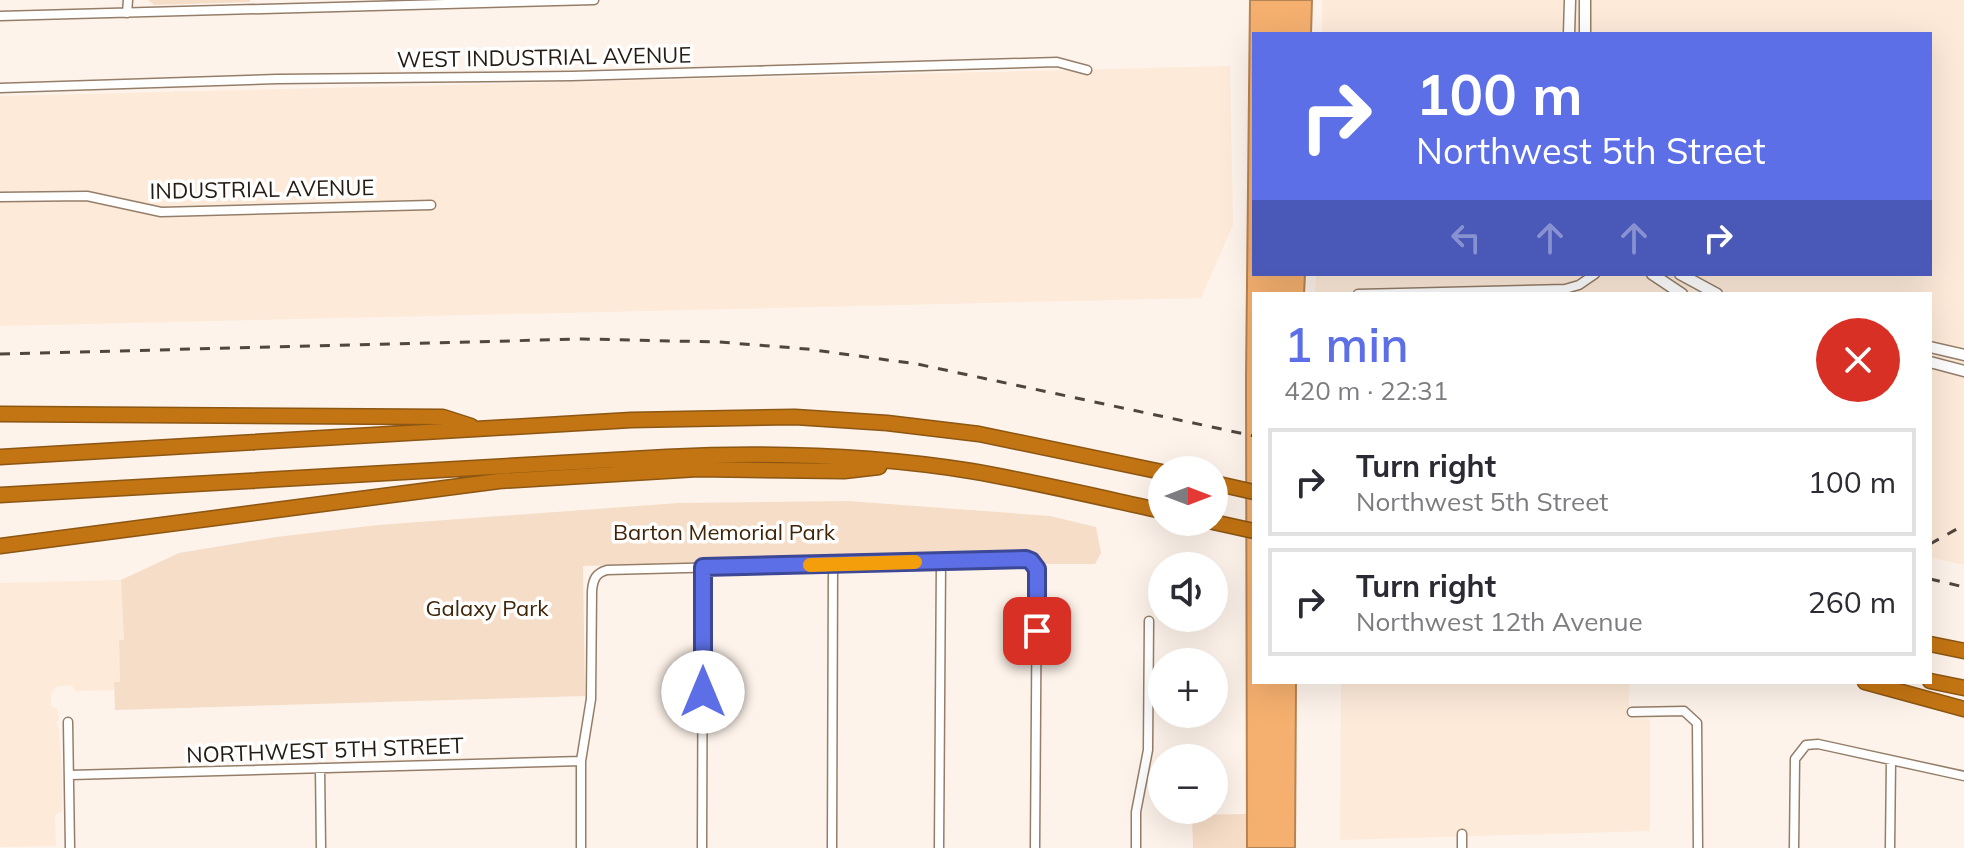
<!DOCTYPE html>
<html lang="en">
<head>
<meta charset="utf-8">
<style>
	body { margin:0; font-family:Mulish,sans-serif; background:#f2f2f3; color:#2b2b33; height:100vh; display:flex; flex-direction:column; font-size:30px; white-space:nowrap }
	* { box-sizing:border-box; margin:0 }
	p { font-size:26px; color:#7c7c81 }
	.icon { flex:none; width:44px; height:44px; fill:none; stroke:currentColor; stroke-width:2; stroke-linecap:round; stroke-linejoin:round }
	.map { position:relative; flex:1; overflow:hidden }
	.side { position:absolute; left:1252px; top:292px; width:680px; height:392px; display:flex; flex-direction:column; background:#fff; border-radius:0px; box-shadow:0 8px 32px #0002 }
	.side>* { flex:none }
	.guide { position:absolute; left:1252px; top:32px; width:680px; height:244px; border-radius:0px; box-shadow:0 8px 32px #0002; background:#5d6fe6; color:#fff; overflow:hidden }
	.needle { width:52px; rotate:90deg }
	.tools { position:absolute; left:1148px; top:456px; display:grid; gap:16px }
	.tools a { display:grid; place-items:center; width:80px; height:80px; border-radius:50%; background:#fff; box-shadow:0 8px 32px #0002; font-size:40px }
	.pin { position:absolute; display:grid; place-items:center; width:68px; height:68px; color:#fff; margin:-34px; border-radius:16px; box-shadow:0 4px 12px #0006 }
	.me { position:absolute; width:88px; margin:-44px; rotate:0deg; stroke-linejoin:round; filter:drop-shadow(0 0 6px #0008) }
	.turn { display:flex; align-items:center; gap:28px; height:168px; padding:0 32px; font-size:36px }
	.turn .icon { width:104px; height:104px; stroke-width:2.5 }
	.turn b { display:block; font-size:56px; line-height:68px }
	.lanes { display:flex; align-items:center; height:76px; padding:0 32px; background:#0003; justify-content:center; gap:40px; direction:ltr }
	.lanes .off { opacity:.35 }
	.round { display:grid; place-items:center; flex:none; width:84px; height:84px; border-radius:42px; background:#f2f2f3 }
	.headline { display:flex; align-items:center; justify-content:space-between; height:136px; padding:0 32px }
	h1 { font-size:48px; font-weight:600; line-height:60px; color:#5d6fe6 }
	ul { padding:0; list-style:none }
	li { display:flex; align-items:center; gap:24px; height:108px; margin:0 16px 12px; padding:0 16px; border:4px solid #e1e1e2; border-radius:0px }
	li div { flex:1 }
	li b { display:block; font-size:30px }
	li em { font-style:normal }
	.map>svg:first-child { display:block }
	.built { fill:#fdead9 }
	.green { fill:#f6ddc7 }
	.water { fill:#f5b06f; stroke:#b68353; stroke-width:2 }
	.lines { fill:none; stroke-linecap:round; stroke-linejoin:round }
	.minor-casing { stroke:#957e69; stroke-width:11 }
	.tertiary-casing { stroke:#957e69; stroke-width:13 }
	.motorway-casing { stroke:#8c5613; stroke-width:17 }
	.minor { stroke:#fff; stroke-width:8 }
	.tertiary { stroke:#fff; stroke-width:10 }
	.motorway { stroke:#c47513; stroke-width:14 }
	.rail { stroke:#4f463e; stroke-width:3; stroke-dasharray:10 10; stroke-linecap:butt }
	.route-casing { stroke:#3c4896; stroke-width:20 }
	.route { stroke:#5d6fe6; stroke-width:14 }
	.slow { stroke:#f59e0b; stroke-width:14 }
	.labels { text-anchor:middle; dominant-baseline:central; stroke-width:7; stroke-linejoin:round; paint-order:stroke }
	.street-label { font-size:22px; fill:#241b13; stroke:#fff }
	.park-label { font-size:22px; fill:#402407; stroke:#fff }
</style>
</head>
<body>
<div class="map">
<svg width="1964" height="848" viewBox="0 0 1964 848">
	<rect width="100%" height="100%" fill="#fdf3ea"/>
	<path class="built" d="M1322 0H1964V565L1930 557V294H1315L1316 274H1930V34H1322Z
		M1230 66 1233 225 1201 298 0 326V96Z
		M121 580 124 640 119 641 120 682 114 683V690L75 691 72 685 56 687 51 693V706L57 709 59 720 56 723 58 724 62 769V811L55 815 56 846 0 847V583Z
		M1341 682H1629V718L1650 719V831L1340 840Z"/>
	<path class="green" d="M148 0H250V2L154 5Z
		M848 501 1050 516 1096 527 1101 553 1095 564H1041L1033 556 1027 554 583 566 585 696 115 710 114 682H120L119 640H124L121 580 179 553 276 537 378 525 678 503Z
		M1247 814V848H1193L1192 815Z"/>
	<path class="water" d="M1250 0H1312L1311 34H1254V274H1305L1304 294H1254V682H1296L1295 848H1247L1246 378Z"/>
	<g class="lines">
		<g class="minor-casing">
			<path id="minor" d="M127 13 128 0
				M0 16 594 0
				M0 88 277 79 572 76 1057 62 1087 70
				M0 197 87 196 161 212 431 205
				M1358 294 1565 289 1579 285 1595 274
				M1632 712 1684 711 1697 723 1698 848
				M68 722 70 848
				M320 768 321 848
				M70 775 581 761
				M581 848V761L591 699 592 591C593 579 596 573 607 570L1026 559 1037 569 1035 848
				M702 848 703 567
				M832 848 833 564
				M939 848 941 561
				M1136 848V812L1148 750 1149 621
				M1462 848V834
				M1794 848 1795 759 1806 745 1818 744 1964 776
				M1890 848 1891 760"/>
		</g>
		<g class="tertiary-casing">
			<path id="tertiary" d="M1569 34 1570 0
				M1585 34V0
				M1652 274 1682 294
				M1680 274 1717 294
				M1930 347 1964 355
				M1930 362 1964 371"/>
		</g>
		<g class="motorway-casing">
			<path id="motorway" d="M0 414 443 417 471 426
				M0 457 631 420 795 417 887 423 979 434 1162 472
				M1214 483 1254 492
				M0 495 667 457C768 452 870 455 971 471 1035 482 1098 497 1162 511
				M1213 522 1254 531
				M0 546 499 481 698 469 844 471 879 467
				M1930 644 1964 651
				M1930 681 1964 688
				M1865 682 1964 709"/>
		</g>
		<use href="#minor" class="minor"/>
		<use href="#tertiary" class="tertiary"/>
		<use href="#motorway" class="motorway"/>
		<path class="rail" d="M0 354 583 339 719 342 807 349 917 364 1254 436
			M1930 544 1964 525
			M1930 579 1964 587"/>
	</g>
	<g class="lines">
		<g class="route-casing">
			<path id="route" d="M703 692V567L1026 559 1031 561 1037 569V631"/>
		</g>
		<use href="#route" class="route"/>
		<path class="slow" d="M810 565 915 562"/>
	</g>
	<g class="labels">
		<g class="street-label">
			<text transform="translate(544 57) rotate(-1)">WEST INDUSTRIAL AVENUE</text>
			<text transform="translate(262 189) rotate(-1)">INDUSTRIAL AVENUE</text>
			<text transform="translate(325 750) rotate(-2)">NORTHWEST 5TH STREET</text>
		</g>
		<g class="park-label">
			<text x="724" y="532">Barton Memorial Park</text>
			<text x="487" y="608">Galaxy Park</text>
		</g>
	</g>
</svg>
<div class="tools">
<a><svg class="needle" viewBox="-14 -14 28 28"><path d="M0-13l5 13h-10z" fill="#e53935"/><path d="M0 13l5-13h-10z" fill="#7c7c81"/></svg></a>
<a><svg class="icon" aria-label="sound" viewBox="0 0 24 24"><path d="M4 9h4l5-4v14l-5-4H4zM17 9q2 3 0 6"/></svg></a>
<a>+</a>
<a>−</a>
</div>
<div class="pin" style="left:1037px;top:631px;background:#d93025"><svg class="icon" aria-label="arrive" viewBox="0 0 24 24"><path d="M6 21V4h12l-3 4 3 4H6"/></svg></div>
<svg class="me" style="left:703px;top:692px" viewBox="-20 -20 40 40"><circle r="19" fill="#fff"/><path d="M0-13L10 11 0 6-10 11z" fill="#5d6fe6"/></svg>
<div class="guide">
<div class="turn"><svg class="icon" aria-label="right" viewBox="0 0 24 24"><path d="M7 20v-9h11M14 6l5 5-5 5"/></svg><div><b>100 m</b>Northwest 5th Street</div></div>
<div class="lanes"><svg class="icon off" aria-label="left" viewBox="0 0 24 24"><path d="M17 20v-9H6M10 6l-5 5 5 5"/></svg><svg class="icon off" aria-label="ahead" viewBox="0 0 24 24"><path d="M12 20V5M6 11l6-6 6 6"/></svg><svg class="icon off" aria-label="ahead" viewBox="0 0 24 24"><path d="M12 20V5M6 11l6-6 6 6"/></svg><svg class="icon" aria-label="right" viewBox="0 0 24 24"><path d="M7 20v-9h11M14 6l5 5-5 5"/></svg></div>
</div>
<section class="side">
<div class="headline"><div><h1>1 min</h1><p>420 m · 22:31</p></div><a class="round" style="background:#d93025;color:#fff"><svg class="icon" aria-label="close" viewBox="0 0 24 24"><path d="M6 6l12 12M18 6L6 18"/></svg></a></div>
<ul>
<li><svg class="icon" aria-label="right" viewBox="0 0 24 24"><path d="M7 20v-9h11M14 6l5 5-5 5"/></svg><div><b>Turn right</b><p>Northwest 5th Street</p></div><em>100 m</em></li>
<li><svg class="icon" aria-label="right" viewBox="0 0 24 24"><path d="M7 20v-9h11M14 6l5 5-5 5"/></svg><div><b>Turn right</b><p>Northwest 12th Avenue</p></div><em>260 m</em></li>
</ul>
</section>
</div>
</body>
</html>
